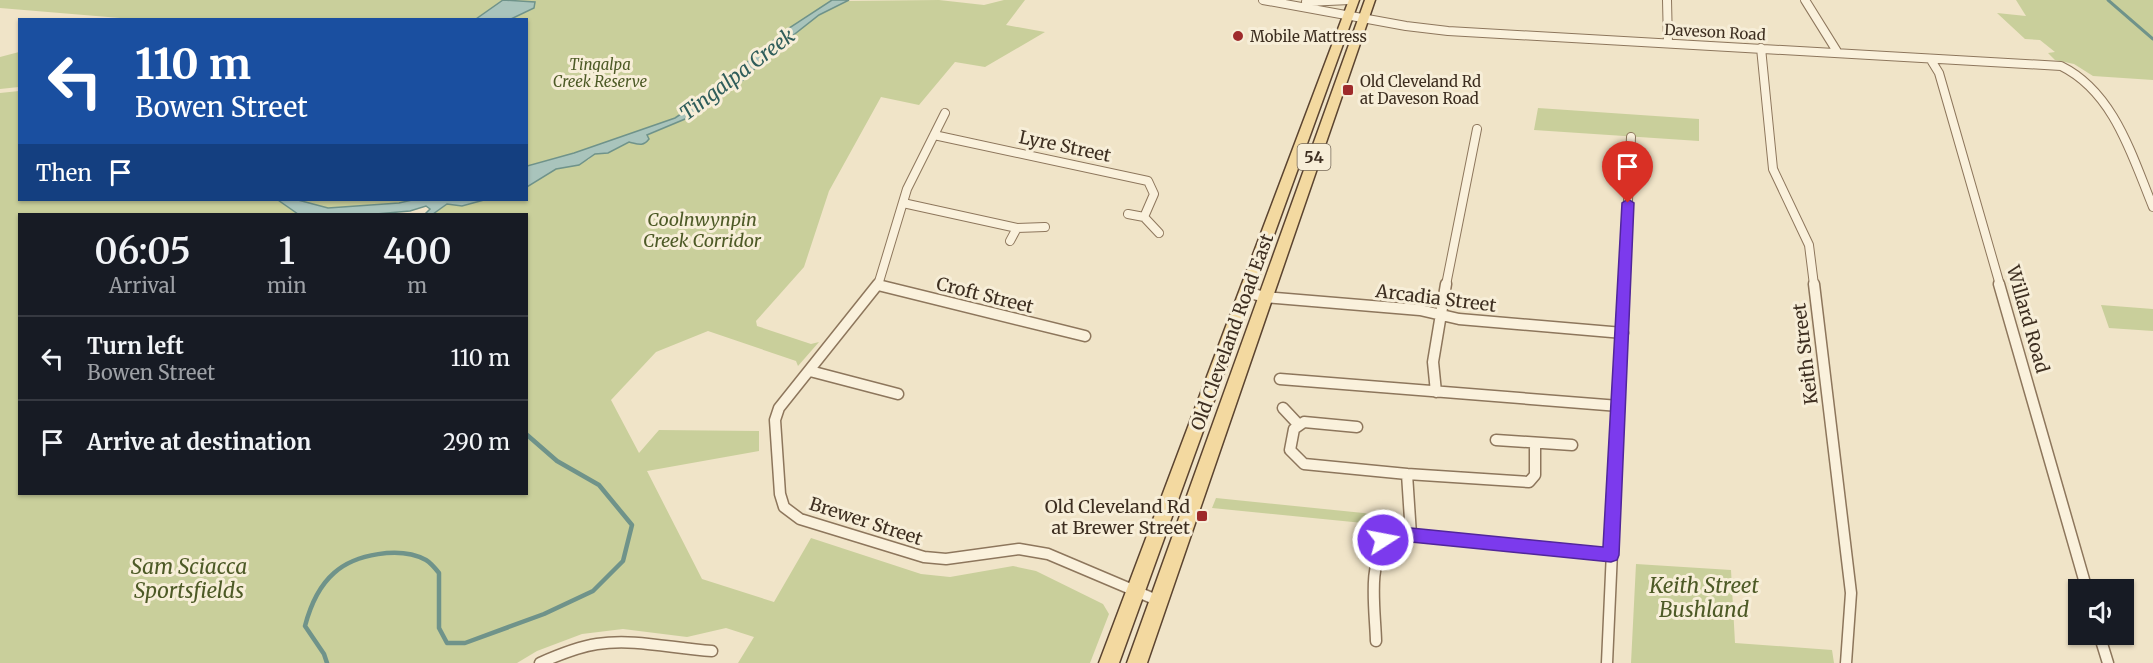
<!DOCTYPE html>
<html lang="en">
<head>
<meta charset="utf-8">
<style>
	body { margin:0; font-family:Merriweather,serif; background:#20242c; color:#f1f3f6; height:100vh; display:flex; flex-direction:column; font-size:22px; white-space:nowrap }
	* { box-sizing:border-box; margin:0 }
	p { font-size:20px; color:#9ea1a6 }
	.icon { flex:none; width:33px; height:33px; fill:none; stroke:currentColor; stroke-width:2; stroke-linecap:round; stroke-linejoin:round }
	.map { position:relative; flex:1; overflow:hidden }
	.panel { position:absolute; left:18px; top:213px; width:510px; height:282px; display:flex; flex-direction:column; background:#171b24; border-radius:0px; box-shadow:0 2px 4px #0004 }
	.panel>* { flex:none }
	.top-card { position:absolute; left:18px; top:18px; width:510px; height:183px; border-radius:0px; box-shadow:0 2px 4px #0004; background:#1a4fa0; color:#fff; overflow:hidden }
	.buttons { position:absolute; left:2068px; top:579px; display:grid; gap:12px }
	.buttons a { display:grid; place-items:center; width:66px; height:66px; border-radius:0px; background:#171b24; box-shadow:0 2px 4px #0004; font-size:30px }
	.pin { position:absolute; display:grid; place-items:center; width:51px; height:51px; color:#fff; margin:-62px -26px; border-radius:50% 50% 50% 0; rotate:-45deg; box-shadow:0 0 6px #0007 }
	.pin .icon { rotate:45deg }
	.me { position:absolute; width:66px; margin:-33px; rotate:79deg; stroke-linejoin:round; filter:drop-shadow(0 0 4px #0008) }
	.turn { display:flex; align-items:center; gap:21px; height:126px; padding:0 18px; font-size:27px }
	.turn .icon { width:78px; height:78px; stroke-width:2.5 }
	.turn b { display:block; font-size:42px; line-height:51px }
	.then { display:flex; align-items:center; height:57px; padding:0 18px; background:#0003; gap:12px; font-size:22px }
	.eta { display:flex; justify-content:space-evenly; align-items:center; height:102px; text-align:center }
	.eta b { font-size:36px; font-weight:600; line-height:42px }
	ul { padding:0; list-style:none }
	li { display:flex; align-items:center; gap:18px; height:84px; padding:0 18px; border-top:2px solid #363941 }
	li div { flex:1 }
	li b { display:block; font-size:22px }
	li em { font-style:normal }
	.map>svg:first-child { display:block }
	.green { fill:#c9cf9b }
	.water { fill:#a9c4bc; stroke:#6f938a; stroke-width:1.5 }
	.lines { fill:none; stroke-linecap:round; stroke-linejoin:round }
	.stream-far1 { stroke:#6f938a; stroke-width:3 }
	.stream { stroke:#6f938a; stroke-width:4.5 }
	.street-far1-casing { stroke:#8d765c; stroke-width:10 }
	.street-casing { stroke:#8d765c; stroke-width:13 }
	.primary-casing { stroke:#5b4430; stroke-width:3 }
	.street-far1 { stroke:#faf1dc; stroke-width:8 }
	.street { stroke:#faf1dc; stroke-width:10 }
	.primary { fill:#f3d9a0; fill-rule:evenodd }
	.route { fill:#7c3aed; stroke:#51269a; stroke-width:1.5 }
	.poi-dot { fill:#9e2a2b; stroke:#f7eed8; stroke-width:2 }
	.labels { text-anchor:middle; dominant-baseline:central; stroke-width:6; stroke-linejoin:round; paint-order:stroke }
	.far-street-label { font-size:15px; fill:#3d2e20; stroke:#f7eed8 }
	.far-poi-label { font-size:15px; fill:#3d2e20; stroke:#f7eed8; text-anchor:start }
	.far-park-label { font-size:15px; font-style:italic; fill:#4d5a26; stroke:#f7eed8 }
	.shield { fill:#f7eed8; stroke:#756857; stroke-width:1.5 }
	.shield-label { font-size:16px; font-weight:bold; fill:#3d2e20 }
	.street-label { font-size:18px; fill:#3d2e20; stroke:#f7eed8 }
	.park-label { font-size:18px; font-style:italic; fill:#4d5a26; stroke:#f7eed8 }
	.poi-label { font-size:18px; fill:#3d2e20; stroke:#f7eed8; text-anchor:end }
	.water-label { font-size:20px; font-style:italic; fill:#2f5d5a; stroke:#f7eed8 }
	.near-park-label { font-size:21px; font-style:italic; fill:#4d5a26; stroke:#f7eed8 }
</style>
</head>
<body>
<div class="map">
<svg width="2153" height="663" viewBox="0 0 2153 663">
	<rect width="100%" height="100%" fill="#f0e4c8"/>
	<path class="green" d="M0 0H841L817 12 683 118 527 175 526 20H144L0 8Z
		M939 0 984 5 1004 0H1025L1006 25 1045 32 985 67 955 62 919 105 881 97 829 191 804 267 756 321 757 326 811 344 819 342 798 366 796 361 708 331 656 352 611 400 639 453 659 430 759 431V451L647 471 702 579 774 602 811 538 921 574 950 577 1013 566 1036 571 1103 604 1109 614 1090 663H738L754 637 726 628 687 637 623 629 582 634 537 651 517 663H0V93L19 91 20 200H443L324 214H20V494H526V214H433L447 204 462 206 484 200H526L527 187 556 168 588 160 595 154 608 153 629 142 640 145 646 136 697 114 743 80 772 52 819 15 846 1Z
		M2016 0H2153V80L2093 76 2074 64 2055 60 2048 53 2055 52 2040 40 2025 39 1997 13 2026 16Z
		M19 52V87L0 89V57Z
		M1538 108 1699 119V141L1534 130Z
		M2101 305 2153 309V331L2109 328Z
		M1216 498 1383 515V525L1212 508Z
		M1636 564 1731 570 1735 643 1832 650 1834 663H1631Z"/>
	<path class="water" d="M503 0 535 2 534 8 511 19H476Z
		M832 0H849L819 15 772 52 743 80 697 114 647 135 649 139C643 147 638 144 629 142L608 153 595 154 579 165 556 169 527 187V166L574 153 675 118 719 89 729 77 786 30Z
		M278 200H298L328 208 399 203 412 200H484L462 206 447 204 433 214H425L430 209 426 206 410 211 376 214H298Z"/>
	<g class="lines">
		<path class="stream-far1" d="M2108 0 2153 39"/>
		<path class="stream" d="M327 663 324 654 305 626C310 607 318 587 334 573 355 554 400 546 426 560 431 563 435 568 439 573V628L447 643H465L544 614 593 591 623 561 632 525 599 485 557 461 526 434"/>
		<g class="street-far1-casing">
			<path id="street-far1" d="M1263 0 1406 26 1448 31 2061 66C2114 92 2132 156 2153 207
				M1667 0 1668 43
				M1805 0 1838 53
				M1306 2 1350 0
				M1761 48 1773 169 1809 245 1814 285
				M1931 60 1939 73 2000 285
				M934 135 1148 181 1154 194 1144 217
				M903 203 1017 228
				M1128 214 1144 217 1159 233
				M1010 241 1017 228 1045 227
				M878 285 907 189 945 113
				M1446 285 1477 129
				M1624 285 1631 137"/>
		</g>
		<g class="street-casing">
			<path id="street" d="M878 284 779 408 775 420 780 494 784 507 800 519 924 557 946 559 1019 549 1048 554 1159 601
				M1814 284 1851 593 1846 663
				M1999 284 2087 590
				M878 285 1085 336
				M1246 292 1265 297 1420 310 1459 319 1623 333
				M810 371 898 394
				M1280 379 1619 406
				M1436 392 1433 362 1446 284
				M1283 408 1298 424
				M1357 427 1304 422 1294 429 1290 450 1304 464 1407 474
				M1496 440 1572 445
				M1411 535 1407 474 1529 482 1535 475V443
				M2099 634 2108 663
				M1376 641C1375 607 1367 565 1388 535H1411L1611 555
				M540 663C558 655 577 647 597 644 635 638 674 649 712 651
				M1607 663 1624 284"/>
		</g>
		<g class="primary-casing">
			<path id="primary" d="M1349 0H1359L1119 663H1099Z
				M1365 0H1375L1147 663H1127Z"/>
		</g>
		<use href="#street-far1" class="street-far1"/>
		<use href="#street" class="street"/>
		<use href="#primary" class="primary"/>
	</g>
	<path class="route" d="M1628 199 1634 203 1619 555 1617 560 1611 562 1411 542H1392L1383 547 1377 545 1375 540 1383 531 1411 528 1603 547 1622 203Z"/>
	<g class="poi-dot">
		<circle cx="1238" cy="36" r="6"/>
		<rect x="1342" y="84" width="12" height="12" rx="3"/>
		<rect x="1196" y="510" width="12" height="12" rx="3"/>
	</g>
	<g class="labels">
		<g class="far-street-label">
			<text transform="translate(1715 32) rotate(3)">Daveson Road</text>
		</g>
		<g class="far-poi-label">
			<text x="1250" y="36">Mobile Mattress</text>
			<text x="1360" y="81">Old Cleveland Rd<tspan x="1360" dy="17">at Daveson Road</tspan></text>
		</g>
		<g class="far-park-label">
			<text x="600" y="64">Tingalpa<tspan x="600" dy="17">Creek Reserve</tspan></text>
		</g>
		<rect class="shield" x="1297.5" y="144" width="33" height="26" rx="4.5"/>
		<g class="shield-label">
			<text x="1314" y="157">54</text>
		</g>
		<g class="street-label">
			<text transform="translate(1065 146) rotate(12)">Lyre Street</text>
			<text transform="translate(985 295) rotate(14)">Croft Street</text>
			<text transform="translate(1436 298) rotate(7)">Arcadia Street</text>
			<text transform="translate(2028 319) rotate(74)">Willard Road</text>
			<text transform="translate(1232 332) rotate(-70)">Old Cleveland Road East</text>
			<text transform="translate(1805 354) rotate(-97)">Keith Street</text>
			<text transform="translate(866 521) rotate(18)">Brewer Street</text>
		</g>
		<g class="park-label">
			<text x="702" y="219">Coolnwynpin<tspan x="702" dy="21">Creek Corridor</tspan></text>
		</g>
		<g class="poi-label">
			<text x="1190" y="506">Old Cleveland Rd<tspan x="1190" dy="21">at Brewer Street</tspan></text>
		</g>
		<g class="water-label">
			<text transform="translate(737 74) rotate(-37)">Tingalpa Creek</text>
		</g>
		<g class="near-park-label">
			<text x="189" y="566">Sam Sciacca<tspan x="189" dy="24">Sportsfields</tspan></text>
			<text x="1704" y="585">Keith Street<tspan x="1704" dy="24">Bushland</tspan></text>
		</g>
	</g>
</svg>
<div class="buttons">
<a><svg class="icon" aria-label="sound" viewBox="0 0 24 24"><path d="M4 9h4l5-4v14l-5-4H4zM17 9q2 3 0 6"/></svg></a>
</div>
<div class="pin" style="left:1628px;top:203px;background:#d93025"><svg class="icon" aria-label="arrive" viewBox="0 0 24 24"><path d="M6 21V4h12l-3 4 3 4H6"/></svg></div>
<svg class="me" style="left:1383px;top:540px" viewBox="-20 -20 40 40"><circle r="17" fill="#7c3aed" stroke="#fff" stroke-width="3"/><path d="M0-11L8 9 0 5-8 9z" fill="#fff"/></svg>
<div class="top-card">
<div class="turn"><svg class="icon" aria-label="left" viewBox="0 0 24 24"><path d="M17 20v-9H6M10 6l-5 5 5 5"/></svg><div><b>110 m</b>Bowen Street</div></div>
<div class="then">Then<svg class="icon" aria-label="arrive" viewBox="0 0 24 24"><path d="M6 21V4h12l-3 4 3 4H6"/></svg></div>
</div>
<section class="panel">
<div class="eta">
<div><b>06:05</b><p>Arrival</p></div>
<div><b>1</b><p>min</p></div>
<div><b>400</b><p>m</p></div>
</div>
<ul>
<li><svg class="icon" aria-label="left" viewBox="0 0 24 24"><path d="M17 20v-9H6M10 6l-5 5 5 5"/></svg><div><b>Turn left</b><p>Bowen Street</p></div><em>110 m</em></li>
<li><svg class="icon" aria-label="arrive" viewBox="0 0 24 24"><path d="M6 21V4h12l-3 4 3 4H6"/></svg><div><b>Arrive at destination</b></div><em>290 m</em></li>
</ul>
</section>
</div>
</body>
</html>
